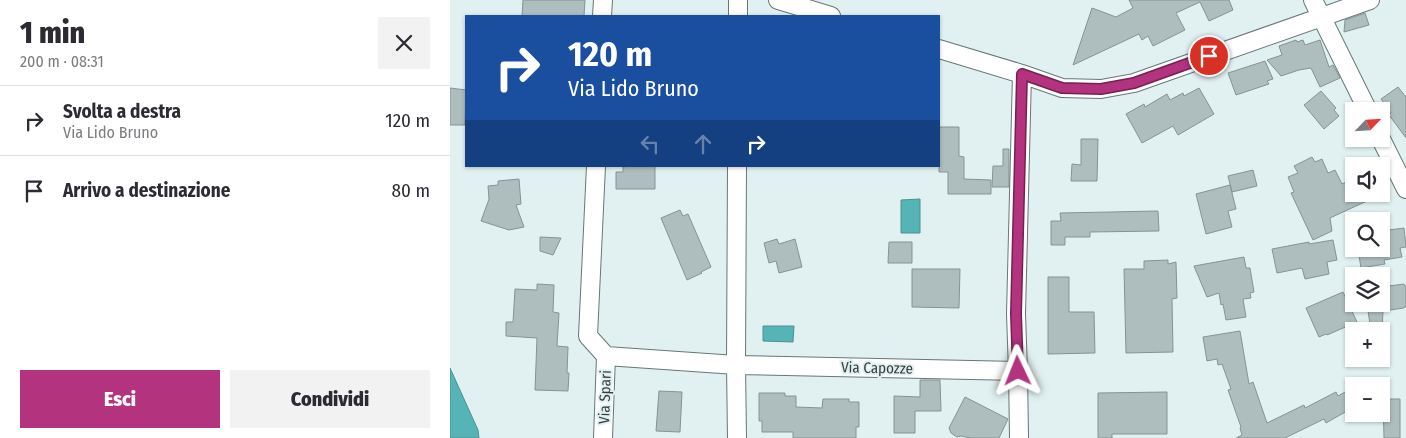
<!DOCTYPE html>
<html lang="it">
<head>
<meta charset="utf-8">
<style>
	body { margin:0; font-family:"Fira Sans Condensed",sans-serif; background:#f2f2f3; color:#2b2b33; height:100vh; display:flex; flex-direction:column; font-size:19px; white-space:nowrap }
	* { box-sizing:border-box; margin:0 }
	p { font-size:16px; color:#7c7c81 }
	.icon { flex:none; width:28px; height:28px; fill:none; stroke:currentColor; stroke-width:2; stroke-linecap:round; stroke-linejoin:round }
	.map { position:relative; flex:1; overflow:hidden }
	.side { display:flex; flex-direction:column; background:#fff; width:450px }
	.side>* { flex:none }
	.hud { position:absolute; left:15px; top:15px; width:475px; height:152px; border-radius:0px; box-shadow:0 1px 4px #0004; background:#1a4fa0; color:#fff; overflow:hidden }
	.needle { width:32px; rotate:65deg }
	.fabs { position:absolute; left:895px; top:102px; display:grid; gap:10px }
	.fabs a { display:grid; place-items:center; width:45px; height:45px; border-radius:0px; background:#fff; box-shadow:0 1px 4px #0004; font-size:25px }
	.pin { position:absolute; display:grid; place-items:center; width:42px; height:42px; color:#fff; margin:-21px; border:2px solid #fff; border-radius:50%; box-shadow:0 1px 5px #0007 }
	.me { position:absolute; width:55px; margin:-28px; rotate:358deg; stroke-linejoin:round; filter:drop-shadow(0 0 4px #0008) }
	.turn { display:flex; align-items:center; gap:18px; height:105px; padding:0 20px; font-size:22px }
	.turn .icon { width:65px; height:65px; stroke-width:2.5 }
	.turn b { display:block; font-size:35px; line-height:42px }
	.lanes { display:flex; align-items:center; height:48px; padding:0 20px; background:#0003; justify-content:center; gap:25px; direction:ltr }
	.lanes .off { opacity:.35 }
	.round { display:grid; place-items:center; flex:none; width:52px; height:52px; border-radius:0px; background:#f2f2f3 }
	.headline { display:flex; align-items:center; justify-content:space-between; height:85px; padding:0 20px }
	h1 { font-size:30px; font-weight:800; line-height:38px }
	.cta { display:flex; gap:10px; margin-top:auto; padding:10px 20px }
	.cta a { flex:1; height:58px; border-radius:0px; background:#b3337e; color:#fff; font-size:20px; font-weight:800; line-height:58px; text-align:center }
	.cta a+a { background:#f2f2f3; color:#2b2b33 }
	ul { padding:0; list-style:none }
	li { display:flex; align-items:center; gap:15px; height:70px; padding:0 20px; border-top:1px solid #e1e1e2 }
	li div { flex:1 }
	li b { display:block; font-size:19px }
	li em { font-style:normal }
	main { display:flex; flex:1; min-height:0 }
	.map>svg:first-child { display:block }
	.water { fill:#56b4b7; stroke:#4d9092 }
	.building { fill:#aebdbd; stroke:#859393 }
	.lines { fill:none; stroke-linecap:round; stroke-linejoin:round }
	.minor-casing { stroke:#687677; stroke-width:20 }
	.minor { stroke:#fff; stroke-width:18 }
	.route-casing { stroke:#742152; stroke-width:12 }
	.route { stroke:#b3337e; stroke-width:9 }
	.labels { text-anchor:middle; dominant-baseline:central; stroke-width:4; stroke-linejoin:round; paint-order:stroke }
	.street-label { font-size:15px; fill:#373d3d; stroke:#e1f1f1 }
</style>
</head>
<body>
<main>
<section class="side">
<div class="headline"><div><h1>1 min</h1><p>200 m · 08:31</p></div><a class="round"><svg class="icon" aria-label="close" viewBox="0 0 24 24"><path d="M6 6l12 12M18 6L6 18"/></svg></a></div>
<ul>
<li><svg class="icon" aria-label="right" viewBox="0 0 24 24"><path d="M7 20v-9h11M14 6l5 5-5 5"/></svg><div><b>Svolta a destra</b><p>Via Lido Bruno</p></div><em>120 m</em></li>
<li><svg class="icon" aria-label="arrive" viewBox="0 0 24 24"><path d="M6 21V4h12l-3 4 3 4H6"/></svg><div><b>Arrivo a destinazione</b></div><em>80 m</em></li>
</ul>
<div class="cta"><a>Esci</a><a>Condividi</a></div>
</section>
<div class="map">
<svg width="956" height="438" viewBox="0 0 956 438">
	<rect width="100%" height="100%" fill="#e1f1f1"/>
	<path class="water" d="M470 199V233H451V200Z
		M313 326H344L343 342 313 341Z
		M0 368 28 430 29 438H0Z"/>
	<path class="building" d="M73 0H135L134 16H72Z
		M679 0H779L783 10 759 21 750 2 726 13 735 30 703 46 698 36 692 40 689 34 623 65 642 8 666 17 683 8Z
		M915 13 919 25 894 32 895 20Z
		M846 40 847 42 853 40 855 45 870 40 879 67 883 65 890 78 870 87 861 68 849 70 831 76 817 60 832 55 829 46Z
		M815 61 823 79 817 81 819 84 786 95 778 73Z
		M948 87 956 97V138L939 115 941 113 931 99Z
		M0 88 16 90 15 125H0Z
		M749 88 764 114 728 135 723 126 692 143 676 114 694 104 695 107 717 94 720 100 733 93 734 96Z
		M871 91 886 108 884 110 889 116 874 129 854 105Z
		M489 127H509V156L514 157V179L541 180V194H498V172H489Z
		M631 139H648L647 181H621L622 164 631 165Z
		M553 149H559V187H542L543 166H553Z
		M862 157 865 162 872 159 878 173 885 170 892 184 904 178V194H932L880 218 882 231 863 240 841 193 844 192 838 177 848 173 844 166Z
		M180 166H205V189H166V172H173V167Z
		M803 170 807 186 782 192 778 176Z
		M69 179 71 204 66 205 74 227 59 230 31 221 39 199 38 186 48 185V181Z
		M780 185 786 209 778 211 782 227 756 234 746 194Z
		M230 210 233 216 238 214 261 267 251 272 252 273 237 280 211 218Z
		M708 211 709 231 640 232V237H615V245H601V221H611L610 213Z
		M954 228 956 247 950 248 952 257 934 260 935 264 911 268 908 249H931V231Z
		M90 237 111 238 103 255 90 251Z
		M327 239 329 244 345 239 352 267 329 273 326 261 319 263 314 243Z
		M883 240 887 260 877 262 879 274 855 279 852 268 827 273 822 249 859 242V244Z
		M439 242H462V263H438Z
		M794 257 796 268H800L804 292 800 293 801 298 793 299 796 317 776 320 773 304 771 305 769 293 757 297 744 266Z
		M718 260V264L726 262 727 298 722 299 723 352 676 353 674 269H694V261Z
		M462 269H510L509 308 462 307Z
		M598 277H619V312H644L645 353 598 354Z
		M87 284 104 285 103 312 109 313 107 346 118 347 117 373H119L118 391 85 390 87 338 56 336V322H63L65 289 87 290Z
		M954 284 955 286H956V307H954V308L933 311 931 352V331H921L917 304H931V287Z
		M893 292 907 322 877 335 876 334 869 337 856 308Z
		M790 331 799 384 803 382 817 423 854 405 855 408 886 392 888 396 904 387V407L876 423 874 419 835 438H786L792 435 790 428 791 427 778 390 781 389 772 364 768 365 767 359 757 361 753 337Z
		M470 380H490L491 411H465V433H444V396L470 397Z
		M209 391 232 392 230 432 206 431Z
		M717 392V434H662V438H648V393Z
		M309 393H335V396H346V407L372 408 373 399H399V402H409V427H406V438H343V432H312V421H309Z
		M515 397 558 419 549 438H521L511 436 507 437 501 433 499 428Z
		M933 399H950V438H934Z"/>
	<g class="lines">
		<g class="minor-casing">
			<path id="minor" d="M328 0 381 16
				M863 0 918 111
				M152 16 153 0
				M288 16V0
				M489 49 572 74 612 88 651 89 684 83 920 0
				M931 139 956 189
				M146 166 138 336 156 356 286 365 287 166
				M153 438 156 356
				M287 438 286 365 568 371
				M569 438 568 371 566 314 572 74"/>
		</g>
		<use href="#minor" class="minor"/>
	</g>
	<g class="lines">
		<g class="route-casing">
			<path id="route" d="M568 371 566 314 572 74 612 88 651 89 684 83 759 56"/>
		</g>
		<use href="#route" class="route"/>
	</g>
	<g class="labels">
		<g class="street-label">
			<text transform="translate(427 368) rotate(1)">Via Capozze</text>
			<text transform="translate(155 397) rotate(-88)">Via Spari</text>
		</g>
	</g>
</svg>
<div class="fabs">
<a><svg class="needle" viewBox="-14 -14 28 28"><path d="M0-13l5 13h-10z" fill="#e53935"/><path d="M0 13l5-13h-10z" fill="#7c7c81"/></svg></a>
<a><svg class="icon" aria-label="sound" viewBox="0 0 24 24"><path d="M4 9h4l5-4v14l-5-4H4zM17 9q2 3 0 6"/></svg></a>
<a><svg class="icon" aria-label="search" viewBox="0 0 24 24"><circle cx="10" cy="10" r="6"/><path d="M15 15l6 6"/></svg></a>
<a><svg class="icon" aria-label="layers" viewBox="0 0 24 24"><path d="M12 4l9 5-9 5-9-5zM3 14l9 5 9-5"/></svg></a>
<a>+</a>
<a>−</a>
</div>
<div class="pin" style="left:759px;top:56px;background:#d93025"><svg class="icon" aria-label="arrive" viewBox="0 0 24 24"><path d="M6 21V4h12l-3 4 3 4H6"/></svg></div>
<svg class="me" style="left:568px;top:371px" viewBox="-20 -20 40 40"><path d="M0-17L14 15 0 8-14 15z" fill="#b3337e" stroke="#fff" stroke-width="4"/></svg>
<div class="hud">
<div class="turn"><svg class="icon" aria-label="right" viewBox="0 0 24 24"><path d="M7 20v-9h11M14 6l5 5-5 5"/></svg><div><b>120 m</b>Via Lido Bruno</div></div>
<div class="lanes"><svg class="icon off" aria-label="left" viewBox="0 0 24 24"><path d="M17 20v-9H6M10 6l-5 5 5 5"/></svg><svg class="icon off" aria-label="ahead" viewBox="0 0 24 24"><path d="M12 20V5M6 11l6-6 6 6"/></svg><svg class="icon" aria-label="right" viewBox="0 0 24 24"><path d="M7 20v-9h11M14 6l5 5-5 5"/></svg></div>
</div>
</div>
</main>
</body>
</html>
